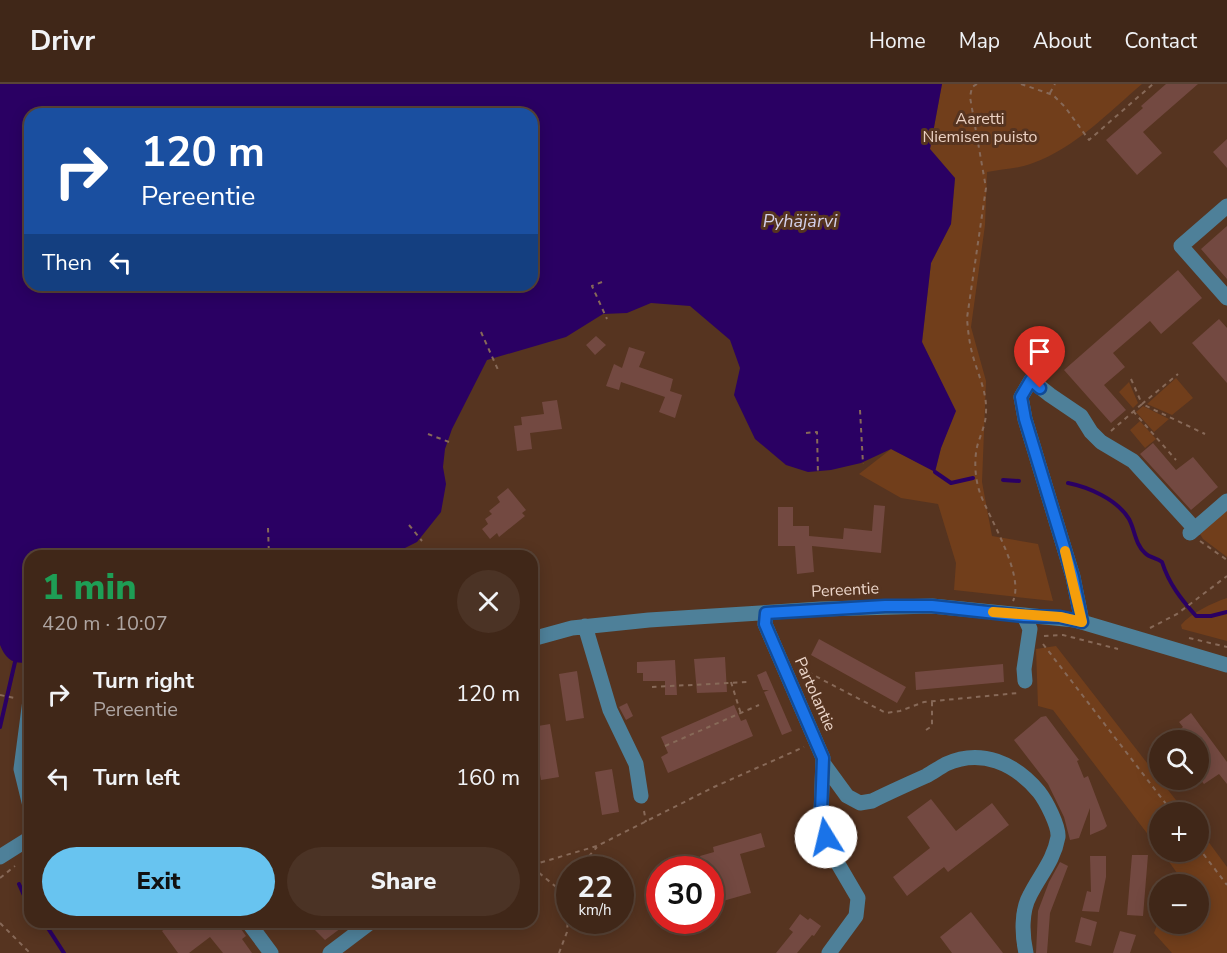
<!DOCTYPE html>
<html lang="en">
<head>
<meta charset="utf-8">
<style>
	body { margin:0; font-family:"Nunito Sans",sans-serif; background:#4b3325; color:#f1f3f6; height:100vh; display:flex; flex-direction:column; font-size:22px; white-space:nowrap }
	* { box-sizing:border-box; margin:0 }
	p { font-size:20px; color:#aea5a2 }
	.icon { flex:none; width:33px; height:33px; fill:none; stroke:currentColor; stroke-width:2; stroke-linecap:round; stroke-linejoin:round }
	.map { position:relative; flex:1; overflow:hidden }
	.sheet { position:absolute; left:24px; top:466px; width:514px; height:378px; display:flex; flex-direction:column; background:#402718; border-radius:18px; box-shadow:0 3px 15px #0003,0 0 0 2px #594437 }
	.sheet>* { flex:none }
	.guide { position:absolute; left:24px; top:24px; width:514px; height:183px; border-radius:18px; box-shadow:0 3px 15px #0003,0 0 0 2px #594437; background:#1a4fa0; color:#fff; overflow:hidden }
	.tools { position:absolute; left:1149px; top:646px; display:grid; gap:12px }
	.tools a { display:grid; place-items:center; width:60px; height:60px; border-radius:50%; background:#402718; box-shadow:0 3px 15px #0003,0 0 0 2px #594437; font-size:30px }
	.speed { position:absolute; left:556px; top:772px; display:flex; gap:12px; font-size:30px; font-weight:700; text-align:center }
	.speed>* { display:grid; place-content:center; width:78px; height:78px; border-radius:50%; background:#402718; box-shadow:0 3px 15px #0003,0 0 0 2px #594437; line-height:1 }
	.speed small { font-size:15px; font-weight:400 }
	.speed .limit { border:9px solid #d22; background:#fff; color:#111 }
	.pin { position:absolute; display:grid; place-items:center; width:51px; height:51px; color:#fff; margin:-62px -26px; border-radius:50% 50% 50% 0; rotate:-45deg; box-shadow:0 0 6px #0007 }
	.pin .icon { rotate:45deg }
	.me { position:absolute; width:66px; margin:-33px; rotate:351deg; stroke-linejoin:round; filter:drop-shadow(0 0 4px #0008) }
	.turn { display:flex; align-items:center; gap:21px; height:126px; padding:0 18px; font-size:27px }
	.turn .icon { width:78px; height:78px; stroke-width:2.5 }
	.turn b { display:block; font-size:42px; line-height:51px }
	.then { display:flex; align-items:center; height:57px; padding:0 18px; background:#0003; gap:12px; font-size:22px }
	.round { display:grid; place-items:center; flex:none; width:63px; height:63px; border-radius:32px; background:#4b3325 }
	.overview { display:flex; align-items:center; justify-content:space-between; height:102px; padding:0 18px }
	h1 { font-size:36px; font-weight:800; line-height:45px; color:#1e9e55 }
	.cta { display:flex; gap:12px; margin-top:auto; padding:12px 18px }
	.cta a { flex:1; height:69px; border-radius:36px; background:#68c4f0; color:#111; font-size:24px; font-weight:800; line-height:69px; text-align:center }
	.cta a+a { background:#4b3325; color:#f1f3f6 }
	ul { padding:0; list-style:none }
	li { display:flex; align-items:center; gap:18px; height:84px; padding:0 18px }
	li div { flex:1 }
	li b { display:block; font-size:22px }
	li em { font-style:normal }
	header { display:flex; align-items:center; gap:36px; box-sizing:border-box; height:84px; padding:0 30px; background:#402718; border-bottom:2px solid #594437 }
	header strong { font-size:28px }
	nav { display:flex; gap:33px; margin-inline-start:auto; font-size:21px }
	.map>svg:first-child { display:block }
	.green { fill:#713e1b }
	.water { fill:#2a0063; fill-rule:evenodd }
	.lines { fill:none; stroke-linecap:round; stroke-linejoin:round }
	.stream { stroke:#2a0063; stroke-width:4 }
	.building { fill:#734941 }
	.path { stroke:#876958; stroke-width:2; stroke-dasharray:4.5 4.5; stroke-linecap:butt }
	.minor { stroke:#4e8099; stroke-width:15 }
	.route-casing { stroke:#114b97; stroke-width:15 }
	.route { stroke:#1a73e8; stroke-width:10 }
	.slow { stroke:#f59e0b; stroke-width:10 }
	.labels { text-anchor:middle; dominant-baseline:central; stroke-width:6; stroke-linejoin:round; paint-order:stroke }
	.park-label { font-size:16px; fill:#ecd2c3; stroke:#563420 }
	.street-label { font-size:16px; fill:#ecd6ca; stroke:#563420 }
	.water-label { font-size:18px; font-style:italic; fill:#d4d0ea; stroke:#563420 }
</style>
</head>
<body>
<header>
<strong>Drivr</strong>
<nav><a>Home</a><a>Map</a><a>About</a><a>Contact</a></nav>
</header>
<div class="map">
<svg width="1227" height="869" viewBox="0 0 1227 869">
	<rect width="100%" height="100%" fill="#563420"/>
	<path class="green" d="M942 0H1142C1109 28 1075 64 1033 79 1018 85 1002 85 987 88L985 141 971 243 986 297 982 398 992 452 1038 460 1053 517 954 506 956 479 938 420 901 414 859 390 891 365 935 387 941 364 955 327 922 258 931 179 951 140 955 95 930 65Z
		M1176 294 1193 314 1172 331 1147 320Z
		M1129 298 1138 319 1133 324 1119 308Z
		M1143 322 1169 335 1154 348 1136 328Z
		M1140 337 1156 355 1145 364 1130 346Z
		M1227 425V473L1203 455 1200 450Z
		M1227 514V557L1182 545 1181 541C1191 529 1212 519 1227 514Z
		M1056 562 1186 729H1160L1159 765 1053 626 1038 622 1036 565Z
		M1199 745 1227 783V869H1172L1154 849 1159 836 1160 840H1198V801H1173L1177 789 1162 768H1198Z"/>
	<path class="water" d="M0 0H942L930 65 955 94 951 140 931 179 922 258 956 327 941 364 935 388 891 365 861 379 831 386 808 388 786 381 755 355 734 311 740 284 730 256 690 222 651 219 627 229 603 230 566 253 487 276 452 345 445 365 443 383 446 400 441 428 417 458 389 472H30V578C14 581 6 576 0 561ZM30 30H532V201H30Z"/>
	<g class="lines">
		<path class="stream" d="M935 388 951 399 973 394
			M1003 396 1019 397
			M1068 399C1088 403 1117 415 1129 435 1135 446 1135 460 1145 469 1150 474 1157 474 1162 478 1169 500 1181 515 1196 532H1211L1227 528
			M0 643 15 578
			M19 800 30 825
			M44 838 64 869"/>
	</g>
	<path class="building" d="M1166 0H1198L1143 48 1162 69 1137 91 1106 56 1143 24 1141 22Z
		M1227 55V84L1213 68Z
		M1227 142V195L1201 165Z
		M1178 186 1202 214 1161 250 1150 237 1113 269 1125 283 1104 301 1126 326 1111 339 1064 286Z
		M1219 235 1227 244V299L1192 259Z
		M596 252 606 261 595 271 586 261Z
		M629 263 645 268 639 283 673 295 670 307 682 311 675 334 659 328 665 313 621 298 619 306 606 302 614 280 622 284Z
		M557 316 562 345 530 349 532 365 517 367 514 342 522 341 521 333 544 330 542 318Z
		M1153 359 1176 386 1193 373 1218 403 1191 426 1140 370Z
		M508 404 526 426 522 429 525 432 499 453 497 449 490 455 482 445 488 440 485 435 492 430 489 427 500 418 497 413Z
		M874 421 885 422 881 469 812 462 814 488 797 490 795 462H778V423H793V442H809V452L843 455 844 444 872 447Z
		M819 555 906 603 897 619 811 571Z
		M725 573 727 608 697 609 694 575Z
		M675 576 677 611H665V597H643V589H637V578Z
		M1003 580 1004 598 916 606 915 588Z
		M577 587 584 634 566 637 559 590Z
		M766 587 792 647 782 651 764 608 769 606H763L757 591Z
		M627 619 633 632 626 636 619 623Z
		M734 621 741 637 746 635 753 652 668 689 661 673 668 669 661 653Z
		M1191 629 1227 678V700L1219 690 1204 700 1198 693V657H1164L1183 643 1179 638Z
		M1046 632 1079 676 1077 677 1084 694 1088 692 1107 742 1104 745 1090 751V724L1079 754 1070 756 1064 733 1048 700 1014 656 1041 633Z
		M550 640 559 693 541 696 532 643Z
		M612 685 619 728 602 731 595 688Z
		M931 715 956 747 992 719 1009 741 948 788 944 783 907 812 893 793 930 764 907 733Z
		M761 749 765 763 740 770 751 809 723 817 719 802 714 804 711 786H709L708 781 703 783 700 772 714 768 713 763Z
		M1132 771H1148L1143 832 1127 831Z
		M1090 772H1106V793L1099 828 1082 827 1087 807 1091 808Z
		M1060 778 1068 782 1050 829 1047 869H1036L1038 827 1049 798Z
		M971 828 1003 869H952L940 853Z
		M800 830 808 836 810 834 821 842 814 852 812 851 797 869H776L793 848 789 845Z
		M1081 833 1097 838 1091 862 1075 858Z
		M174 838H236L246 852 242 855 252 869H223L210 853 189 869H178L162 847Z
		M318 838H349L325 856 312 843Z
		M1120 847 1136 851 1130 869H1113Z"/>
	<g class="lines">
		<path class="path" d="M977 0 972 3 970 13 986 104 967 234C968 249 970 264 975 279 980 295 987 310 986 328 986 341 980 351 977 363 974 377 975 395 980 409 989 434 1025 491 1013 517
			M1021 0 1053 11 1065 23 1089 56 1153 0
			M1050 9 1055 0
			M602 198 592 202 607 235
			M481 248 499 288
			M1131 295 1142 320 1178 290
			M860 326 863 380
			M1133 327 1176 376
			M1111 347 1142 320 1205 350
			M806 349 817 348 818 391
			M428 350 449 358
			M409 441 422 457
			M268 444 269 472
			M1200 457 1227 476
			M354 465 356 472
			M1150 544 1177 530 1227 492
			M1044 552 1063 551 1118 565
			M1189 554 1227 563
			M1043 560 1173 729
			M800 584 886 629 900 627 924 618 1018 609
			M731 598 741 630
			M652 603 748 598
			M0 611 15 614
			M926 646 932 642V617
			M665 662 759 621
			M644 727 646 738
			M1198 763 1227 801
			M532 781 597 762 714 703 804 663
			M532 783 567 812
			M577 786 597 763
			M0 794 15 782
			M0 839 30 869
			M559 869 567 848 570 808"/>
		<path class="minor" d="M1227 122 1181 162 1227 214
			M1190 449 1227 417
			M766 529 765 540 823 674 821 729 826 753 834 773 858 814 856 832 829 869
			M1024 532 1030 545 1024 585 1025 597
			M1082 538 1073 493 1025 335 1021 313 1031 296 1050 311 1081 332 1091 348 1101 358 1133 377 1195 445
			M585 542 610 626 636 680 641 712
			M532 555 572 544 649 536 821 525 932 522 1075 536 1227 581
			M30 616 21 685 30 722
			M823 679 847 712 860 719 872 717C890 708 908 700 926 692 933 688 939 684 946 680 981 664 1015 679 1039 708 1046 717 1059 742 1058 753 1054 776 1040 791 1030 811 1021 827 1022 851 1026 869
			M0 773 30 754
			M248 838 271 869
			M330 869 371 838"/>
	</g>
	<g class="lines">
		<g class="route-casing">
			<path id="route" d="M826 753 821 729 823 674 765 540 766 529 885 522H932L1024 532 1060 533 1082 538 1073 493 1025 335 1021 313 1031 296 1040 304"/>
		</g>
		<use href="#route" class="route"/>
		<path class="slow" d="M993 528 1060 533 1082 538 1065 467"/>
	</g>
	<g class="labels">
		<g class="park-label">
			<text x="980" y="35">Aaretti<tspan x="980" dy="18">Niemisen puisto</tspan></text>
		</g>
		<g class="street-label">
			<text transform="translate(845 506) rotate(-3)">Pereentie</text>
			<text transform="translate(815 610) rotate(66)">Partolantie</text>
		</g>
		<g class="water-label">
			<text x="800" y="137">Pyhäjärvi</text>
		</g>
	</g>
</svg>
<div class="tools">
<a><svg class="icon" aria-label="search" viewBox="0 0 24 24"><circle cx="10" cy="10" r="6"/><path d="M15 15l6 6"/></svg></a>
<a>+</a>
<a>−</a>
</div>
<div class="speed"><div>22<small>km/h</small></div><div class="limit">30</div></div>
<div class="pin" style="left:1040px;top:304px;background:#d93025"><svg class="icon" aria-label="arrive" viewBox="0 0 24 24"><path d="M6 21V4h12l-3 4 3 4H6"/></svg></div>
<svg class="me" style="left:826px;top:753px" viewBox="-20 -20 40 40"><circle r="19" fill="#fff"/><path d="M0-13L10 11 0 6-10 11z" fill="#1a73e8"/></svg>
<div class="guide">
<div class="turn"><svg class="icon" aria-label="right" viewBox="0 0 24 24"><path d="M7 20v-9h11M14 6l5 5-5 5"/></svg><div><b>120 m</b>Pereentie</div></div>
<div class="then">Then<svg class="icon" aria-label="left" viewBox="0 0 24 24"><path d="M17 20v-9H6M10 6l-5 5 5 5"/></svg></div>
</div>
<section class="sheet">
<div class="overview"><div><h1>1 min</h1><p>420 m · 10:07</p></div><a class="round"><svg class="icon" aria-label="close" viewBox="0 0 24 24"><path d="M6 6l12 12M18 6L6 18"/></svg></a></div>
<ul>
<li><svg class="icon" aria-label="right" viewBox="0 0 24 24"><path d="M7 20v-9h11M14 6l5 5-5 5"/></svg><div><b>Turn right</b><p>Pereentie</p></div><em>120 m</em></li>
<li><svg class="icon" aria-label="left" viewBox="0 0 24 24"><path d="M17 20v-9H6M10 6l-5 5 5 5"/></svg><div><b>Turn left</b></div><em>160 m</em></li>
</ul>
<div class="cta"><a>Exit</a><a>Share</a></div>
</section>
</div>
</body>
</html>
